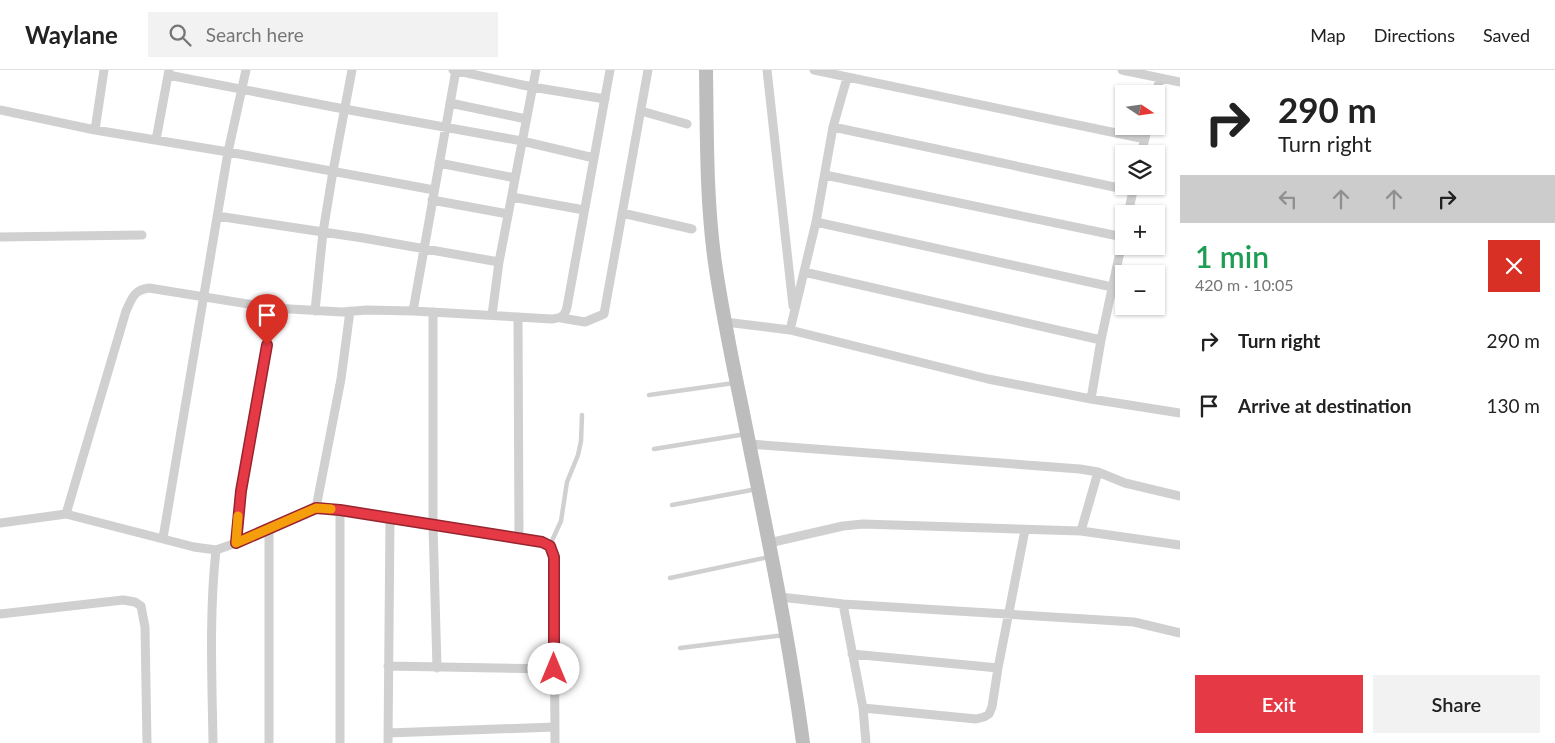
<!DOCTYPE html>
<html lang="en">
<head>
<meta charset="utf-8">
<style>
	body { margin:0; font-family:Lato,sans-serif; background:#f2f2f2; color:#222; height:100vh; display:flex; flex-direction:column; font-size:19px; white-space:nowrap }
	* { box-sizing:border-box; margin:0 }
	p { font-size:16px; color:#767676 }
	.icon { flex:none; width:28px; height:28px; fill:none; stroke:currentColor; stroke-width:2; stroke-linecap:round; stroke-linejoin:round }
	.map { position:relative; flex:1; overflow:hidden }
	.panel { display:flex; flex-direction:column; background:#fff; width:375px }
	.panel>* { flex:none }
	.guide { background:#fff; color:#222; overflow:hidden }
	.needle { width:32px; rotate:103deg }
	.fabs { position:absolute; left:1115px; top:15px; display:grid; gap:10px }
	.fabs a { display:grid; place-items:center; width:50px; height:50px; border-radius:0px; background:#fff; box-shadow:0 1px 4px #0004; font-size:25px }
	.pin { position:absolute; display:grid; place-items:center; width:42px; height:42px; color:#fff; margin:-51px -21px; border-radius:50% 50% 50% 0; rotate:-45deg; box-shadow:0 0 5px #0007 }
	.pin .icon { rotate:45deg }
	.me { position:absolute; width:55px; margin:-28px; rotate:0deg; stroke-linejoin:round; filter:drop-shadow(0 0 4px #0008) }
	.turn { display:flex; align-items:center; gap:18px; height:105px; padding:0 15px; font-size:22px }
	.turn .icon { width:65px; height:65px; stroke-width:2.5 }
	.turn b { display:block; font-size:35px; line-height:42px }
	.lanes { display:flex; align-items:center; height:48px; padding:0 15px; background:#0003; justify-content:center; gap:25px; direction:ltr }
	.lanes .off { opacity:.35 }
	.round { display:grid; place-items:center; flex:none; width:52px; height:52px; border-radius:0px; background:#f2f2f2 }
	.head { display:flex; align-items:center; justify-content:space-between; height:85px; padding:0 15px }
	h1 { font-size:30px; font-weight:600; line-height:38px; color:#1e9e55 }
	.action { display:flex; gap:10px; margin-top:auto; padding:10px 15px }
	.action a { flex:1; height:58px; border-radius:0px; background:#e63946; color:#fff; font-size:20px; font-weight:600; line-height:58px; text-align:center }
	.action a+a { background:#f2f2f2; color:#222 }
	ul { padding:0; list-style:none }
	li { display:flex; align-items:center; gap:15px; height:65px; padding:0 15px }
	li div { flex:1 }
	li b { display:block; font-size:19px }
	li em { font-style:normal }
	header { display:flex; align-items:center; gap:30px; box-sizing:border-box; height:70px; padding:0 25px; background:#fff; border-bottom:1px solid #e0e0e0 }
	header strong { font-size:24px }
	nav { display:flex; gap:28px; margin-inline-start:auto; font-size:18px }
	.search { width:350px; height:45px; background:#f2f2f2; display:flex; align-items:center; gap:12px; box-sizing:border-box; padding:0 18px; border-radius:0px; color:#767676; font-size:19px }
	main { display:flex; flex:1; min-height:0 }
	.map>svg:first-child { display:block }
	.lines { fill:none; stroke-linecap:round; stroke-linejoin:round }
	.lane { stroke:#d0d0d0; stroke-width:4.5 }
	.street { stroke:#d0d0d0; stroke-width:9 }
	.secondary { stroke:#bdbdbd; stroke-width:14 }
	.route-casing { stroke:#96252e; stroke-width:12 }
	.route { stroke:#e63946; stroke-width:9 }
	.slow { stroke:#f59e0b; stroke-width:9 }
</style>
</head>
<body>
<header>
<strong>Waylane</strong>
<div class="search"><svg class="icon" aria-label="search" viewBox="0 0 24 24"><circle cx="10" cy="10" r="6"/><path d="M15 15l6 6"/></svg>Search here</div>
<nav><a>Map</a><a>Directions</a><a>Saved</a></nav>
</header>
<main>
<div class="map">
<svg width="1180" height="673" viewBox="0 0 1180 673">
	<rect width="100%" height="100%" fill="#fff"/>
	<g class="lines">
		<path class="lane" d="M649 325 734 313
			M654 379 746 364
			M672 435 757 419
			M550 475 561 451 567 412 578 385 581 371 582 345
			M670 508 769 487
			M680 578 785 565"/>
		<path class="street" d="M453 0 532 17 605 29
			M767 0 793 236
			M814 0 1145 69
			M1122 0 1180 12
			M168 5 344 39 522 71 594 88
			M1156 24 1160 8
			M450 33 526 49
			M0 40 95 60 228 82 434 120
			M641 41 687 54
			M833 57 1133 121
			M95 60 104 0
			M156 70 169 0
			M1141 84 1148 56
			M439 93 515 108
			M825 105 1123 167
			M512 127 584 140
			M432 130 508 144
			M622 143 692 159
			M1128 144 1134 116
			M217 146 363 168 499 192
			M816 152 1112 217
			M0 167 142 165
			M804 202 1101 270
			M315 241 323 162 333 101 352 0
			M413 241 456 0
			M433 242V455L437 598
			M492 245 499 192 536 0
			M518 247 519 468
			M561 248 585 252 604 244 648 0
			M725 252 790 260 988 309 1091 329 1180 343
			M790 260 816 152 833 57 847 8
			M1091 329 1101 270 1124 163
			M749 374 1080 399 1098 402 1125 413 1180 426
			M316 438 341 309 350 241
			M66 444 126 241C132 228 134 220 149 218L273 238 342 242 367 240 413 241 552 249C561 248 565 246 567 237L610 0
			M0 453 66 444 194 477 216 480
			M1081 461 1098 402
			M163 468 228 82 246 0
			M236 473 241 421 273 238
			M769 473 843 456 863 454 1081 461 1180 475
			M780 527 843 534 1134 552 1180 563
			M843 534 863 638 866 673
			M0 544 123 530 135 532 141 536 145 557 147 673
			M852 584 998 598
			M388 596 554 599
			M863 638 976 649 984 647 989 644 992 637 998 598 1025 460
			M388 663 555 657
			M213 673C212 609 209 544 216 480L236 473 316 438 340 440 542 472 550 476 554 487 555 673
			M269 673V458
			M340 673V440
			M388 673 390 448"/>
		<path class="secondary" d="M706 0C707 64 706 129 715 193 722 242 732 290 742 338 764 449 788 560 803 673"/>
	</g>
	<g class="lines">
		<g class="route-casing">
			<path id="route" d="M267 275 241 421 236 473 316 438 340 440 542 472 550 476 554 487V599"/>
		</g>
		<use href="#route" class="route"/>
		<path class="slow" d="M238 446 236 473 316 438 331 439"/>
	</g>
</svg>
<div class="fabs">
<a><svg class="needle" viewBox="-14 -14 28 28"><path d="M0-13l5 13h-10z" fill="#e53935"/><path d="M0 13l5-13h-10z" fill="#767676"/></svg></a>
<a><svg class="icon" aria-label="layers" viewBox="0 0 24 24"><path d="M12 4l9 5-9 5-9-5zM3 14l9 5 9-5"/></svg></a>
<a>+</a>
<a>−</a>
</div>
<div class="pin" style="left:267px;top:275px;background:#d93025"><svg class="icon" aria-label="arrive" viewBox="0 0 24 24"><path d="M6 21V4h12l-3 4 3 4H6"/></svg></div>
<svg class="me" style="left:554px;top:599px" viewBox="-20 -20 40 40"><circle r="19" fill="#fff"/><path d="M0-13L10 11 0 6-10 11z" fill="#e63946"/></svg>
</div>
<section class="panel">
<div class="guide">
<div class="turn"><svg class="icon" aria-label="right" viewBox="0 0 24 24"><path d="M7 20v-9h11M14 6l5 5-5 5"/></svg><div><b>290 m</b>Turn right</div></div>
<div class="lanes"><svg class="icon off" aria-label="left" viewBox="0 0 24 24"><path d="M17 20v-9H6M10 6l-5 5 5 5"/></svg><svg class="icon off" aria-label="ahead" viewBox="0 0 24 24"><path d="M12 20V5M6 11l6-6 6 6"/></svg><svg class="icon off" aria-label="ahead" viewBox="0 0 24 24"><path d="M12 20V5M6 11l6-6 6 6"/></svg><svg class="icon" aria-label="right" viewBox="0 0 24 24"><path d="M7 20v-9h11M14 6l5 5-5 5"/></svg></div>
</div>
<div class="head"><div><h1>1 min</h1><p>420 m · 10:05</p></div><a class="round" style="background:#d93025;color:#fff"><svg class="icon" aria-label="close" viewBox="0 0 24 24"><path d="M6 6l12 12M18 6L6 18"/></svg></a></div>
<ul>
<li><svg class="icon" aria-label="right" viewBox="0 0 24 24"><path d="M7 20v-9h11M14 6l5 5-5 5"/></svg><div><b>Turn right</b></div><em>290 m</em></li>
<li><svg class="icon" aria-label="arrive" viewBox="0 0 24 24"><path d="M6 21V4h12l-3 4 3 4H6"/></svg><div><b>Arrive at destination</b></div><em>130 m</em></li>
</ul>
<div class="action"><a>Exit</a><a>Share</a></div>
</section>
</main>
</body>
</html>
